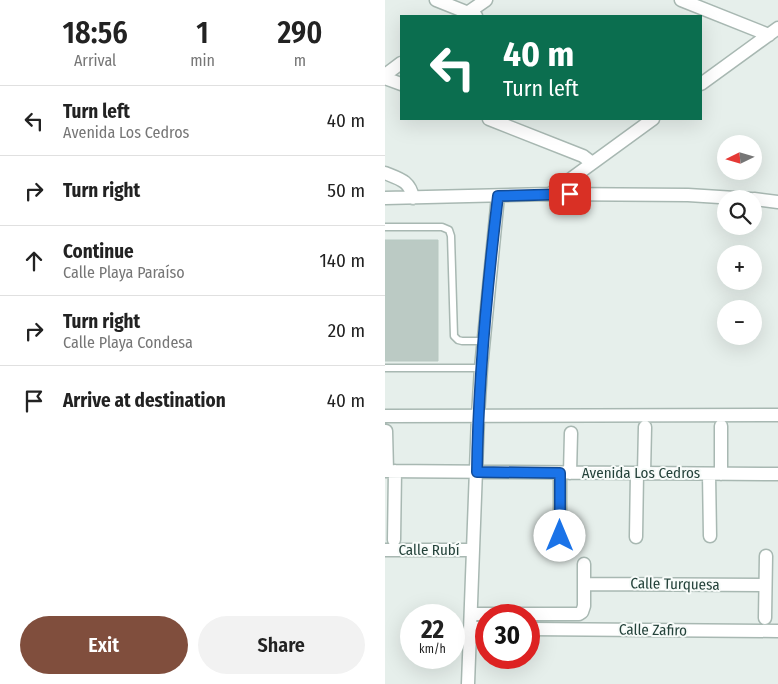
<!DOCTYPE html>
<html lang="en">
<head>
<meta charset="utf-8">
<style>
	body { margin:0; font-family:"Fira Sans Condensed",sans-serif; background:#f2f2f2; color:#222; height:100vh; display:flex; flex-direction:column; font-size:19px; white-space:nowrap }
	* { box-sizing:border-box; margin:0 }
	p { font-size:16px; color:#767676 }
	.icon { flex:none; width:28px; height:28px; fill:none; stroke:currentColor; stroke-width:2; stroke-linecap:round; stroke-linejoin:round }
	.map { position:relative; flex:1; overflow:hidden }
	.panel { display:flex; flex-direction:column; background:#fff; width:385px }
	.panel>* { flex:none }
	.top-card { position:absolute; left:15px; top:15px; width:302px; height:105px; border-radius:0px; box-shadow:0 5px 20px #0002; background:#0b6e4f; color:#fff; overflow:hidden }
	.needle { width:32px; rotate:265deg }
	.buttons { position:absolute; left:332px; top:135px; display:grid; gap:10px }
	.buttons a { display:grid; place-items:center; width:45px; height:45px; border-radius:50%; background:#fff; box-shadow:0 5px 20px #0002; font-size:25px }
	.speed { position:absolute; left:15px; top:604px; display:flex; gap:10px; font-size:25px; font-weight:700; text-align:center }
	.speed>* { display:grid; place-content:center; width:65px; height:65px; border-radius:50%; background:#fff; box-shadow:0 5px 20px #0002; line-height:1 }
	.speed small { font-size:12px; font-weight:400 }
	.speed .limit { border:8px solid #d22; background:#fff; color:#111 }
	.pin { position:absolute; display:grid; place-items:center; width:42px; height:42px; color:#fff; margin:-21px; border-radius:10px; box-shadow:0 2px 8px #0006 }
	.me { position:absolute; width:55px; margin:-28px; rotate:0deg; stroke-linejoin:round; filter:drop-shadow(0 0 4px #0008) }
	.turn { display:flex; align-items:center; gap:18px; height:105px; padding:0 20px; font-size:22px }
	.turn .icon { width:65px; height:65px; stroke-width:2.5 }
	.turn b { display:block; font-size:35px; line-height:42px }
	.eta { display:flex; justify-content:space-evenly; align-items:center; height:85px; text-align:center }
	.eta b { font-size:30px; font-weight:600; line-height:35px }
	.cta { display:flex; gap:10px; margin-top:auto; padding:10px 20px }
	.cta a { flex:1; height:58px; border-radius:30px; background:#804e3d; color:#fff; font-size:20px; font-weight:600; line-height:58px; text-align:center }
	.cta a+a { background:#f2f2f2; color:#222 }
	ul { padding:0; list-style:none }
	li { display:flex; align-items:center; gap:15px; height:70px; padding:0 20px; border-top:1px solid #e0e0e0 }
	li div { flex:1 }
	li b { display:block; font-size:19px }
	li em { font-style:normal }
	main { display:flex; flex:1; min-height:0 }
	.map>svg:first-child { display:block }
	.building { fill:#bbcac4; stroke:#b8c9c2 }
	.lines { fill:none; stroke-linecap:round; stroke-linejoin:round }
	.service-casing { stroke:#a8b8b2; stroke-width:9 }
	.minor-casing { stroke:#a8b8b2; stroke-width:15 }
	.service { stroke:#fff; stroke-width:6 }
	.minor { stroke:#fff; stroke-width:12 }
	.route-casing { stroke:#114b97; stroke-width:12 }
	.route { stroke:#1a73e8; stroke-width:9 }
	.labels { text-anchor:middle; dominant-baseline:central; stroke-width:4; stroke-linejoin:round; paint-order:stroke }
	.street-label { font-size:15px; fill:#24423a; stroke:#f7fbf9 }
</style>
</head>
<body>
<main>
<section class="panel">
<div class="eta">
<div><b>18:56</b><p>Arrival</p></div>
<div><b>1</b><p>min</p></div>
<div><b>290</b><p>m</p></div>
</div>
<ul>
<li><svg class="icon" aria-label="left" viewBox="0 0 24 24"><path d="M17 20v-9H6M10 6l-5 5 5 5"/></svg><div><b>Turn left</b><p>Avenida Los Cedros</p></div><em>40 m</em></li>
<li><svg class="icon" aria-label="right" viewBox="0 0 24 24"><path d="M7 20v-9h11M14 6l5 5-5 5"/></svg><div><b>Turn right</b></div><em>50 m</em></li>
<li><svg class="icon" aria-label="ahead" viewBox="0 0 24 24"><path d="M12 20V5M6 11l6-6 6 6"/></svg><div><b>Continue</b><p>Calle Playa Paraíso</p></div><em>140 m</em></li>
<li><svg class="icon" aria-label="right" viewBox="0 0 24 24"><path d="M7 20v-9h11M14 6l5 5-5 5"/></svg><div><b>Turn right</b><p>Calle Playa Condesa</p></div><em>20 m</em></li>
<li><svg class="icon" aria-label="arrive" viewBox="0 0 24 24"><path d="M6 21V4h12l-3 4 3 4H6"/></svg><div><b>Arrive at destination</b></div><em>40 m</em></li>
</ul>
<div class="cta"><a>Exit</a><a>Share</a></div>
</section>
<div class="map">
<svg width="393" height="684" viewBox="0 0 393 684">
	<rect width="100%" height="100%" fill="#e6efeb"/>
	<path class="building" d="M0 240H53V361H0Z"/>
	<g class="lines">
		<g class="service-casing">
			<path id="service" d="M0 227H57L64 230 66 236 69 336 73 340 77 341H98
				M0 368H96"/>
		</g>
		<g class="minor-casing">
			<path id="minor" d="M51 0 91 16
				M296 0 384 35
				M78 16 101 0
				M0 75 16 63
				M0 78 16 84
				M316 84 393 28
				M104 119 198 156 207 163
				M0 173C15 179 25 181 28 198
				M165 194 268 119
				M0 198 165 194 303 195 366 199
				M369 199 393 202
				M0 416 393 415
				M336 426V474
				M1 431 2 471
				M0 471 393 474
				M175 473V536
				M185 473 186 433
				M259 473 260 427
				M324 474 325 536
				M251 537 252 473
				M9 540 10 471
				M0 550H88
				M199 584 380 585
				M86 614H194L197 612 199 606V564
				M380 618 381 556
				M86 628H101
				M144 629 393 631
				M83 684 93 416 96 368 113 196"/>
		</g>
		<use href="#service" class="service"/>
		<use href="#minor" class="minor"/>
	</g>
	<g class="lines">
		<g class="route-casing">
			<path id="route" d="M175 536V473L92 472C93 379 102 288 113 196L185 194"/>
		</g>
		<use href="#route" class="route"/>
	</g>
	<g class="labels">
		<g class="street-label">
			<text x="256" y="473">Avenida Los Cedros</text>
			<text x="44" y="550">Calle Rubí</text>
			<text transform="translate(290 584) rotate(1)">Calle Turquesa</text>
			<text transform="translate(268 630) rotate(1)">Calle Zafiro</text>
		</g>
	</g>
</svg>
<div class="buttons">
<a><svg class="needle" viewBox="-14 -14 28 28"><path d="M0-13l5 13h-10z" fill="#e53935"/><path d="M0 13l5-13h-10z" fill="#767676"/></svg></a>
<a><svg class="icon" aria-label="search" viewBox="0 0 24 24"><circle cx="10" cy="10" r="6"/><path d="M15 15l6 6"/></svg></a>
<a>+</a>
<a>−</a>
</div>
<div class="speed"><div>22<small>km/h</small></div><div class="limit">30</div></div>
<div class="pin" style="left:185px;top:194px;background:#d93025"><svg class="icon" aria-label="arrive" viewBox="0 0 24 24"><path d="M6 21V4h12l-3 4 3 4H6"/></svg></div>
<svg class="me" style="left:175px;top:536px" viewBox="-20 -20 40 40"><circle r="19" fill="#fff"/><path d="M0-13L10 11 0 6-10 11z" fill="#1a73e8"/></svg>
<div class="top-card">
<div class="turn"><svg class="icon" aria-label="left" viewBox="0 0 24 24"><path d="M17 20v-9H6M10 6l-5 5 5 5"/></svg><div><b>40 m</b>Turn left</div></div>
</div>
</div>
</main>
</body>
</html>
